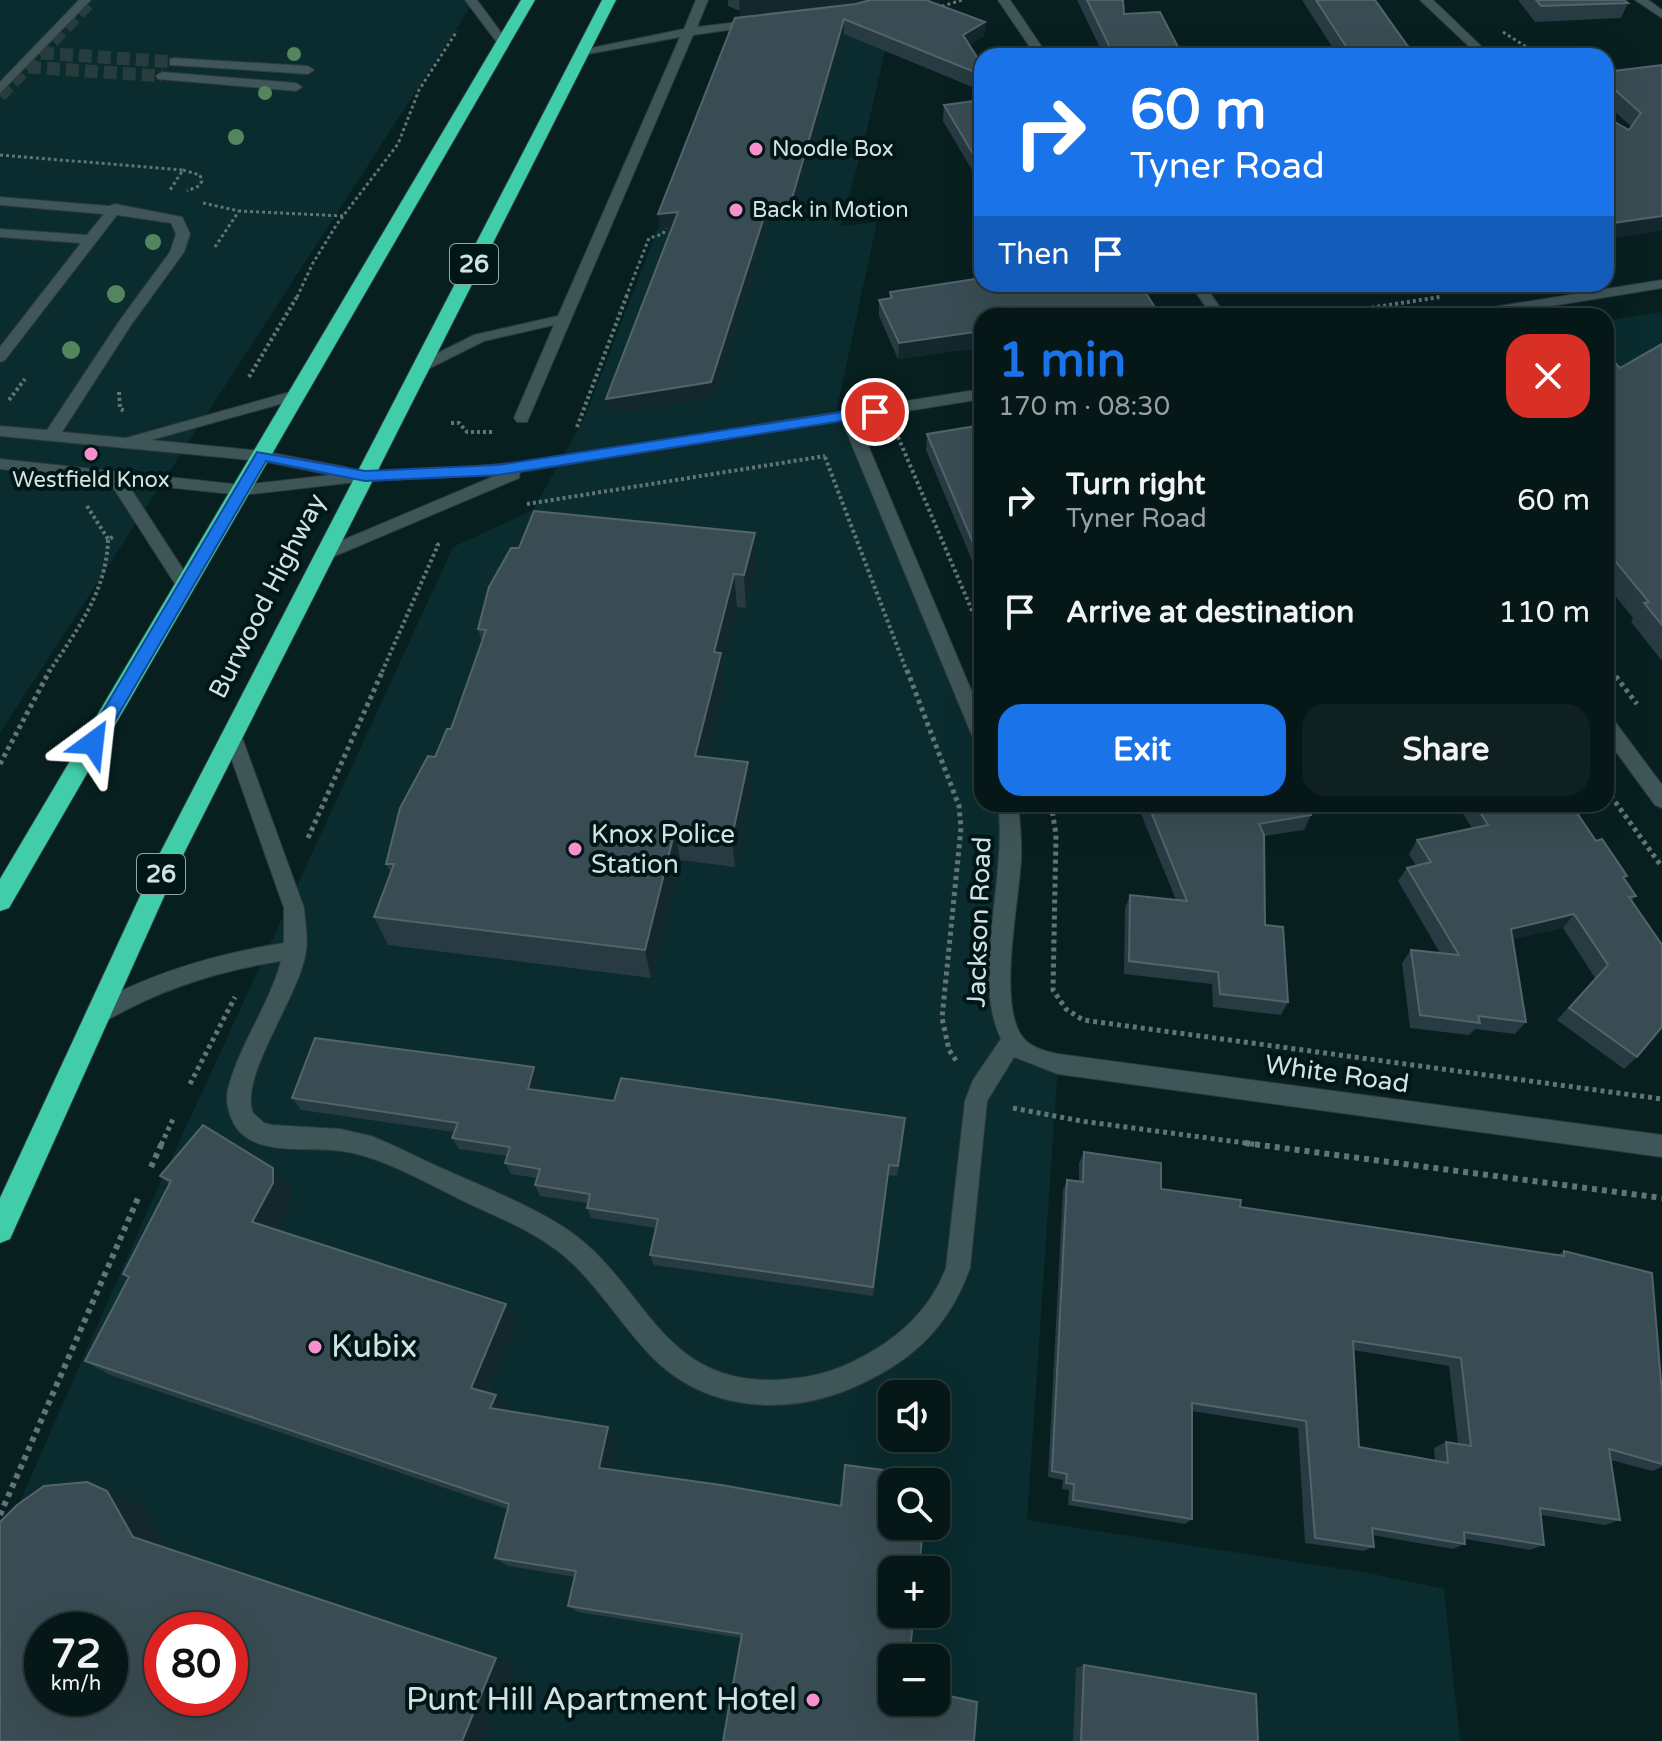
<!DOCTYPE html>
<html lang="en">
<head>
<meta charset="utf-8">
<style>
	body { margin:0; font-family:"Varela Round",sans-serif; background:#0f2021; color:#f1f3f6; height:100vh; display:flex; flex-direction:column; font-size:30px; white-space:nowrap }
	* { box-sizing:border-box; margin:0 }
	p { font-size:26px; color:#989fa2 }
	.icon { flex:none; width:44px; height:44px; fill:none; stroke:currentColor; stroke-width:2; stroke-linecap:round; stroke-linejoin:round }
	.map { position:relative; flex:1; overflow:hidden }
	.panel { position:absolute; left:974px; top:308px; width:640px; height:504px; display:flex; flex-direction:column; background:#061718; border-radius:24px; box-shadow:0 8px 32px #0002,0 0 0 2px #273637 }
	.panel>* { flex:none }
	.top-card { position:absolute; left:974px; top:48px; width:640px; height:244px; border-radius:24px; box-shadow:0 8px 32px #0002,0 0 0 2px #273637; background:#1a73e8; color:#fff; overflow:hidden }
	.buttons { position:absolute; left:878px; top:1380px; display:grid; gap:16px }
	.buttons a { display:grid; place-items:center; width:72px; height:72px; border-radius:16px; background:#061718; box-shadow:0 8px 32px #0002,0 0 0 2px #273637; font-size:40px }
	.speed { position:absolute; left:24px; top:1612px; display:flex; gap:16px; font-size:40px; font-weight:700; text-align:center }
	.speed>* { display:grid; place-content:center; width:104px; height:104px; border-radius:50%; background:#061718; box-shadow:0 8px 32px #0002,0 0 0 2px #273637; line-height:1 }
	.speed small { font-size:20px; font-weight:400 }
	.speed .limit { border:12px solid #d22; background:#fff; color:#111 }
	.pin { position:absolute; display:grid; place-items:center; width:68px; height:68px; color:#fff; margin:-34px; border:4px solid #fff; border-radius:50%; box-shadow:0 2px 8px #0007 }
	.me { position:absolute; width:88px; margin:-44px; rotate:30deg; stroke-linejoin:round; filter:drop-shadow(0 0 6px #0008) }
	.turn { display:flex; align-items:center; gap:28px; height:168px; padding:0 24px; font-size:36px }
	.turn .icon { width:104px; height:104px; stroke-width:2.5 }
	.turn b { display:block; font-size:56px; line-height:68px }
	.then { display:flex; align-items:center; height:76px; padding:0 24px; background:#0003; gap:16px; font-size:30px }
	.round { display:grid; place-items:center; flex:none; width:84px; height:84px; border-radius:24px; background:#0f2021 }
	.headline { display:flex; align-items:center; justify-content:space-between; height:136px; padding:0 24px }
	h1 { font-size:48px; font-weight:700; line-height:60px; color:#1a73e8 }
	.primary-button { display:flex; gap:16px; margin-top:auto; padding:16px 24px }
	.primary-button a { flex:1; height:92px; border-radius:24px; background:#1a73e8; color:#fff; font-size:32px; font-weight:700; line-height:92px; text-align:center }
	.primary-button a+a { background:#0f2021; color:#f1f3f6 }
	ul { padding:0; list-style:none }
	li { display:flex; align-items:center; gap:24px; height:112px; padding:0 24px }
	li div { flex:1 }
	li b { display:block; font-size:30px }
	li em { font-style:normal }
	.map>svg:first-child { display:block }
	.built { fill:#0a2c2e; fill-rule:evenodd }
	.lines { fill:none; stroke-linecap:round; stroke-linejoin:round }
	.minor-tunnel { stroke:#273c3d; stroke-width:13; stroke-dasharray:13 6; stroke-linecap:butt }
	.minor-casing { stroke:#2f393a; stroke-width:2 }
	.highway-casing { stroke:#2f393a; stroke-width:2 }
	.path-far3 { stroke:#627576; stroke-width:3; stroke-dasharray:3 3; stroke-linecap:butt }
	.path-far2 { stroke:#627576; stroke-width:4; stroke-dasharray:3 3; stroke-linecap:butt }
	.path-far1 { stroke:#627576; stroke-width:5; stroke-dasharray:4 4; stroke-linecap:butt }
	.path { stroke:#627576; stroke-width:6; stroke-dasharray:5 5; stroke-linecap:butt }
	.minor { fill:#3f5658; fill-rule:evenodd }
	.highway { fill:#41cda9; fill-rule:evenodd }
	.tree { fill:#55855e }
	.wall { fill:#283a42; fill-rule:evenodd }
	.shaded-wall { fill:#13272d }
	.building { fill:#3a4c53; stroke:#52636a; stroke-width:2; fill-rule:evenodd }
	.route { fill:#1a73e8; stroke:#114b97; stroke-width:2 }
	.poi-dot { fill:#f790cd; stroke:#011617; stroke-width:3 }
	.labels { text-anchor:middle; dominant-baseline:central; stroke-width:8; stroke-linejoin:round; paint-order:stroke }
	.far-poi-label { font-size:22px; fill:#d4e1e2; stroke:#011617; text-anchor:start }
	.shield { fill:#011617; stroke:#95a4a5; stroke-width:2 }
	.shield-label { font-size:24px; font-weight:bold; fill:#d4e1e2 }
	.street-label { font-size:26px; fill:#d4e1e2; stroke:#011617 }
	.poi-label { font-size:26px; fill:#d4e1e2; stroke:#011617; text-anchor:start }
	.near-poi-label { font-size:32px; fill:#d4e1e2; stroke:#011617; text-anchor:start }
</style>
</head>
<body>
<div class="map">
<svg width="1662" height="1741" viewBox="0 0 1662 1741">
	<rect width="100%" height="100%" fill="#081f20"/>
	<path class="built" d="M0 0H475L0 733Z
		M896 4 867 129 841 226 877 222 835 418 848 416 982 738V804H1008L1000 1007 1012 1041 1058 1064 1027 1520 1368 1573 1444 1589 1460 1741H0V1547L151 1203 453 547 533 510 584 419 736 26ZM892 1394H936V1438H892ZM892 1482H936V1526H892ZM892 1570H936V1614H892ZM42 1630H110V1698H42ZM162 1630H230V1698H162ZM892 1658H936V1702H892Z
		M1662 312V440L1606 377V321Z"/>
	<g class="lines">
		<path class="minor-tunnel" d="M41 53 174 62
			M28 67 162 76
			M0 96 92 0"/>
		<g class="minor-casing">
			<path id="minor" d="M79 0H91L0 93V82Z
				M465 0H477L508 42 506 44H498Z
				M696 0H708L697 27 756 20 762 23 756 26 693 35 527 422H517L514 418 554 325 484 341 426 370H416V364L474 335 558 316 680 37 583 55 577 51 684 29Z
				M998 0H1010L1048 56H1036Z
				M1420 0H1433L1482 47V51H1474Z
				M1635 0H1648L1662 10V18Z
				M174 58 308 66 314 70 308 74 170 65V59Z
				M162 72 296 83 302 87 296 91 158 79 156 76Z
				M0 197 109 206 115 204 182 217 190 234 184 252 131 325 62 432 126 438 297 390 305 395 302 398 151 440 262 451 345 467 353 472 447 469 531 461 982 389V399L857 419 982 716V745L973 738 842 421 520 472 519 478 323 561 317 559 315 555 317 551 497 475 365 481 242 495 127 483 194 586 185 592 179 590 109 481 0 469V459L242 485 331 475 262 461 0 436V426L47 430 120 320 170 252 176 234 171 223 117 215 5 360 0 362V347L81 243 0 237V229L87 235 104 214 0 205Z
				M1662 280V288L1490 316H1456L1463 312Z
				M1190 284H1204L1226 316H1212Z
				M1606 717 1613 719 1662 785V808L1655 805 1606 738Z
				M232 728 241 735 304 908C305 922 308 938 306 951 301 994 238 1077 253 1113L264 1123 272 1125 340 1129 371 1136C397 1146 422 1160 448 1171 486 1188 527 1204 562 1226 643 1276 655 1379 768 1380 795 1380 825 1375 850 1363 893 1343 929 1313 946 1268L965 1101 973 1080 1001 1039C971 977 1008 876 998 804H1018C1020 823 1022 840 1021 859 1019 902 998 999 1021 1035 1029 1047 1044 1051 1058 1054L1662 1135V1157L1058 1074 1014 1057 987 1101 970 1268C950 1324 916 1358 863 1383 793 1417 707 1414 651 1356 623 1327 602 1292 573 1264 545 1237 509 1222 474 1206 435 1188 383 1156 341 1151 310 1146 253 1158 234 1124 229 1114 225 1101 228 1089 239 1045 269 1006 281 961 217 971 160 989 104 1022L96 1025 88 1022 85 1015 88 1008C150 973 214 954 284 943V908L223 735Z"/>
		</g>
		<g class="highway-casing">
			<path id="highway" d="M521 0H535L9 908 0 911V879Z
				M602 0H616L180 861 10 1239 0 1243V1198L160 853Z"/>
		</g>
		<path class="path-far3" d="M936 8 962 0
			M1503 32 1528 48 1531 56
			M0 155 183 170 170 190
			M183 170 200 175 202 181 199 186 187 191
			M203 203 239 211 344 216
			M215 247 239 211
			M297 297 313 263 337 224 398 144 419 90 457 31
			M626 297 649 238 663 234 668 223"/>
		<path class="path-far2" d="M1318 316 1440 297
			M249 377 298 295
			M119 392 120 409 125 411
			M9 400 25 379
			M451 423H459L467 432H494
			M577 427 627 295
			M898 437 982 634
			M825 457 907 672
			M527 504 825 456
			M87 506 108 539
			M1606 663 1613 672
			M49 672C77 630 107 591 108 539L113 537
			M382 672 438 545 435 541"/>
		<path class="path-far1" d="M907 670 959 806 961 828 942 1018 949 1050 957 1062
			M1611 670 1637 704
			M0 764 50 670
			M1606 789 1662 867
			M1051 804 1056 834 1053 990 1066 1009 1083 1020 1662 1099
			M308 838 383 670
			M190 1084 235 997
			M1013 1108 1081 1121 1260 1145
			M161 1145 174 1117"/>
		<path class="path" d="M1245 1143 1662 1198
			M151 1167 162 1143
			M0 1515 138 1198"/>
		<use href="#minor" class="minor"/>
		<use href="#highway" class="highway"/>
	</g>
	<g class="tree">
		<circle cx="294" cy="54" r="7"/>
		<circle cx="265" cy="93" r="7"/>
		<circle cx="236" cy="137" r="8"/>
		<circle cx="153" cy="242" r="8"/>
		<circle cx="116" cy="294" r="9"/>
		<circle cx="71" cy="350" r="9"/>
	</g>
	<path class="wall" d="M728 0H926L985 22 984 36 969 45 982 65V91L844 34 790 220 768 223 712 397 609 414 606 399 672 228 660 229 740 18V11L728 6Z
		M1077 0H1123L1124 14 1182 55 1218 56H1104Z
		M1302 0H1375L1407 45 1418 56H1338Z
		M1518 0H1624L1628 3 1621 18 1535 22Z
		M1662 65V230L1606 239V117L1629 130 1631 126 1606 104V72Z
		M982 100V187L943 121 944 105Z
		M1276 284H1332L1281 291Z
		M890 292 1155 316H982V347L898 359 879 316V300L889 298Z
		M1662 344V661L1631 622 1633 618 1606 584V353L1620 368Z
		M982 425V582H981L926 450 927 434Z
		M757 566 746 608 737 607 722 666 724 685 706 758 751 793 735 867 680 860 651 978 388 945 374 917 391 873 386 864 435 757 451 729 482 642 478 629Z
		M1137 804H1306L1311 815 1304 830 1264 836 1265 925 1288 1002 1281 1015 1213 1007 1212 984 1124 974 1125 908 1130 895 1176 900Z
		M1457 804H1571L1596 841 1627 876 1624 879 1636 896 1631 901 1637 1057 1624 1069 1557 1020 1595 978 1563 928 1512 939 1526 1022 1515 1034 1475 1029 1469 1035 1410 1028 1402 963 1411 950 1440 953 1398 881 1407 868 1416 866 1409 854 1417 840 1472 828Z
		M534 1067 539 1079 536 1090 614 1101 905 1118 897 1176 888 1175 873 1296 654 1265 650 1255 656 1228 591 1218 587 1208 588 1203 540 1196 535 1185 537 1178 511 1174 505 1163 507 1156 459 1149 452 1138 454 1132 301 1110 292 1098Z
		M1084 1152 1161 1189 1240 1207 1558 1255 1564 1251 1662 1394V1467L1652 1471 1611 1460 1620 1520 1605 1525 1541 1515 1544 1545 1530 1550 1465 1539V1544L1453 1549 1372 1535 1374 1547 1363 1551 1305 1543 1298 1428 1192 1411V1519L1185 1524 1068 1505 1069 1490 1062 1489 1063 1480 1048 1477 1063 1190 1067 1180 1079 1182V1163ZM1353 1350 1449 1366 1458 1444 1446 1442 1434 1448 1435 1460 1359 1447Z
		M160 1176 291 1187V1203L276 1230 506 1304 517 1320 487 1393 508 1409 507 1411 608 1427 616 1439 609 1470 892 1702 974 1741 741 1638 578 1612 568 1606 575 1577 508 1566 495 1558 507 1509 110 1375 85 1361 129 1278 123 1274 169 1184Z
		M1084 1665 1258 1741H1073L1076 1668Z"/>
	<path class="shaded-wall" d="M739 0H881L740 20Z
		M844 19V34L790 220 768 223 712 397 609 414 606 399 767 208Z
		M985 22 984 36 962 50 963 35Z
		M1353 47 1350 56H1345L1347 48Z
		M678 212 679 227 660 229 658 214Z
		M1662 216V230L1606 239V224Z
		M1283 284H1332L1281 291Z
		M1355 284H1389L1353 289Z
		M1156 309 1155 316H1110Z
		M982 331V347L898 359 899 343Z
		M755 533 757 566 746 608 744 575Z
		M734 574 737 607 722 666 724 685 699 787 695 756 714 652Z
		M748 762 751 793 735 867 732 837Z
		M675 830 680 860 651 978 645 950Z
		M1574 914 1563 928 1500 942 1511 929Z
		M534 1067 539 1079 533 1101 528 1089Z
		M273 1168 291 1187V1203L271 1241 252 1222Z
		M506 1304 517 1320 483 1402 471 1388Z
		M496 1395 508 1409 502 1421 490 1408Z
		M608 1427 616 1439 607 1480 599 1468Z
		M87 1482 143 1505 168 1549 133 1537Z
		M496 1658 513 1664 483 1741H462Z"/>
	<path class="building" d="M870 0H926L985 22 963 35 982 65V75L844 19 790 205 767 208 711 382 606 399 678 212 658 214 735 18 856 4Z
		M1087 0H1123L1124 14 1160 12 1182 55 1214 51 1218 56H1129L1127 53V56H1114Z
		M1316 0H1375L1407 45 1418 56H1361L1353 47 1347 48Z
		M1536 0H1624L1628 3 1541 6Z
		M1662 65V216L1606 224V117L1629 130 1641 113 1606 82V72Z
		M982 100V169L944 105Z
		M982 278V284H1140L1156 309 1110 316H1105L1103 313 1085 316H982V331L899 343 879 300 892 298 890 292Z
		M1662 344V625L1644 603 1649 602 1606 550V353L1620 368Z
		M982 425V564L927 434Z
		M534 511 755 533 744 575 734 574 714 652 721 653 695 756 748 762 732 837 675 830 645 950 374 917 394 864H386L400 808 428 756 435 757 447 729H451L486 630 478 629 489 587 511 548H519Z
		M1148 804H1306L1311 815 1259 824 1264 835 1265 925 1283 927 1288 1002 1220 994 1218 972 1129 961 1130 895 1187 901Z
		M1475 804H1571L1596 841 1602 839 1627 876 1623 877 1636 896 1629 897 1662 945V1027L1637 1057 1569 1008 1608 965 1574 914 1511 929 1526 1022 1478 1016 1480 1023 1420 1015 1411 950 1459 955 1407 868 1431 862 1417 840 1488 825Z
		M315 1038 534 1067 528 1089 614 1101 621 1078 905 1118 898 1166 889 1165 873 1287 650 1255 658 1219 587 1208 590 1194 535 1185 540 1169 505 1163 510 1147 452 1138 458 1123 292 1098Z
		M203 1125 273 1168V1183L252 1222 506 1304 471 1388 496 1395 490 1408 608 1427 599 1468 721 1485 841 1506 845 1465 929 1476 928 1482H892V1526H923L919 1570H892V1614H914L909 1658H892V1702H936V1693L977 1702 974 1741H723L742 1634 568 1606 576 1571 495 1558 509 1504 85 1361 129 1277 123 1274 171 1181 160 1176Z
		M1084 1152 1161 1163V1189L1241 1200 1240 1207 1564 1256V1251L1652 1273 1662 1394V1464L1609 1449 1620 1520 1540 1508 1544 1545 1464 1532 1465 1544 1372 1528 1374 1547 1315 1538 1306 1421 1192 1403V1519L1073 1500 1074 1484 1066 1483 1067 1474 1052 1471 1067 1180 1083 1182ZM1353 1341 1461 1358 1471 1446 1446 1442 1448 1463 1359 1447Z
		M87 1482 107 1491 133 1537 496 1658 462 1741H0V1522L17 1505 44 1486ZM42 1630H110V1698H42ZM162 1630H230V1698H162Z
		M1084 1665 1256 1694 1258 1741H1081Z"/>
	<path class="route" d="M875 407 880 408V415L498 475 365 481 266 461 99 748H87L84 743 257 452 365 471 498 465Z"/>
	<g class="poi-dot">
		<circle cx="756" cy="149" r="8"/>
		<circle cx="736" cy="210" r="8"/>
		<circle cx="91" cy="454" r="8"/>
		<circle cx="575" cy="849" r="8"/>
		<circle cx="315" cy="1347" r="8"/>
		<circle cx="813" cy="1700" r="8"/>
	</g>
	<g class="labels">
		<g class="far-poi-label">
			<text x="772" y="149">Noodle Box</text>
			<text x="752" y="210">Back in Motion</text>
			<text x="91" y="480" text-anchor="middle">Westfield Knox</text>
		</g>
		<g class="shield">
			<rect x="450" y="244" width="48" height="40" rx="6"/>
			<rect x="137" y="854" width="48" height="40" rx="6"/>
		</g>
		<g class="shield-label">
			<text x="474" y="264">26</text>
			<text x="161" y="874">26</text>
		</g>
		<g class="street-label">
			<text transform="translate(267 596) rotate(-63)">Burwood Highway</text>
			<text transform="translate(979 922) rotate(-88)">Jackson Road</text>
			<text transform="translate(1337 1074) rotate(8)">White Road</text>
		</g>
		<g class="poi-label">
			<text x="591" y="834">Knox Police<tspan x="591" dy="30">Station</tspan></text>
		</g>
		<g class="near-poi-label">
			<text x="331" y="1347">Kubix</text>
			<text x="797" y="1700" text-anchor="end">Punt Hill Apartment Hotel</text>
		</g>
	</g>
</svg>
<div class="buttons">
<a><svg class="icon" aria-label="sound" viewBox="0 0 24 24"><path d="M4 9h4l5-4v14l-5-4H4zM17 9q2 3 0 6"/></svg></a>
<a><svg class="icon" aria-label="search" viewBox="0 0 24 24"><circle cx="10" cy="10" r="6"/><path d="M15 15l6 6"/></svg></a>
<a>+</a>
<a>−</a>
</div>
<div class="speed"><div>72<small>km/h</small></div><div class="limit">80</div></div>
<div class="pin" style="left:875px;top:412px;background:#d93025"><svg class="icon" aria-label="arrive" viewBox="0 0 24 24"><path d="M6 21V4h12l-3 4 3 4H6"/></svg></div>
<svg class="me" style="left:93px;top:743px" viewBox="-20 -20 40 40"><path d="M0-17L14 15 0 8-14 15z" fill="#1a73e8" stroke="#fff" stroke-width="4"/></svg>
<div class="top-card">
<div class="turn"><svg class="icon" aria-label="right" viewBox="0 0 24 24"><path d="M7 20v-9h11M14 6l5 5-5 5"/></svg><div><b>60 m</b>Tyner Road</div></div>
<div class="then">Then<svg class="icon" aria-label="arrive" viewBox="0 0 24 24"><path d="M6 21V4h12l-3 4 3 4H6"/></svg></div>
</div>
<section class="panel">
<div class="headline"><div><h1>1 min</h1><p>170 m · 08:30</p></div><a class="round" style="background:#d93025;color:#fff"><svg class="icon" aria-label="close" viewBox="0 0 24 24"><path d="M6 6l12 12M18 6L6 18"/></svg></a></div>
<ul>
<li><svg class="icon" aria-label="right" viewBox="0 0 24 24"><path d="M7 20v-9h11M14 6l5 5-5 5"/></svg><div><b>Turn right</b><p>Tyner Road</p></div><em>60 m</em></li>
<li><svg class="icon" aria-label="arrive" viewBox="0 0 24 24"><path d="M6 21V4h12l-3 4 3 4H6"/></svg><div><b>Arrive at destination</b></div><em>110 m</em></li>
</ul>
<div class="primary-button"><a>Exit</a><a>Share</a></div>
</section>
</div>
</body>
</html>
